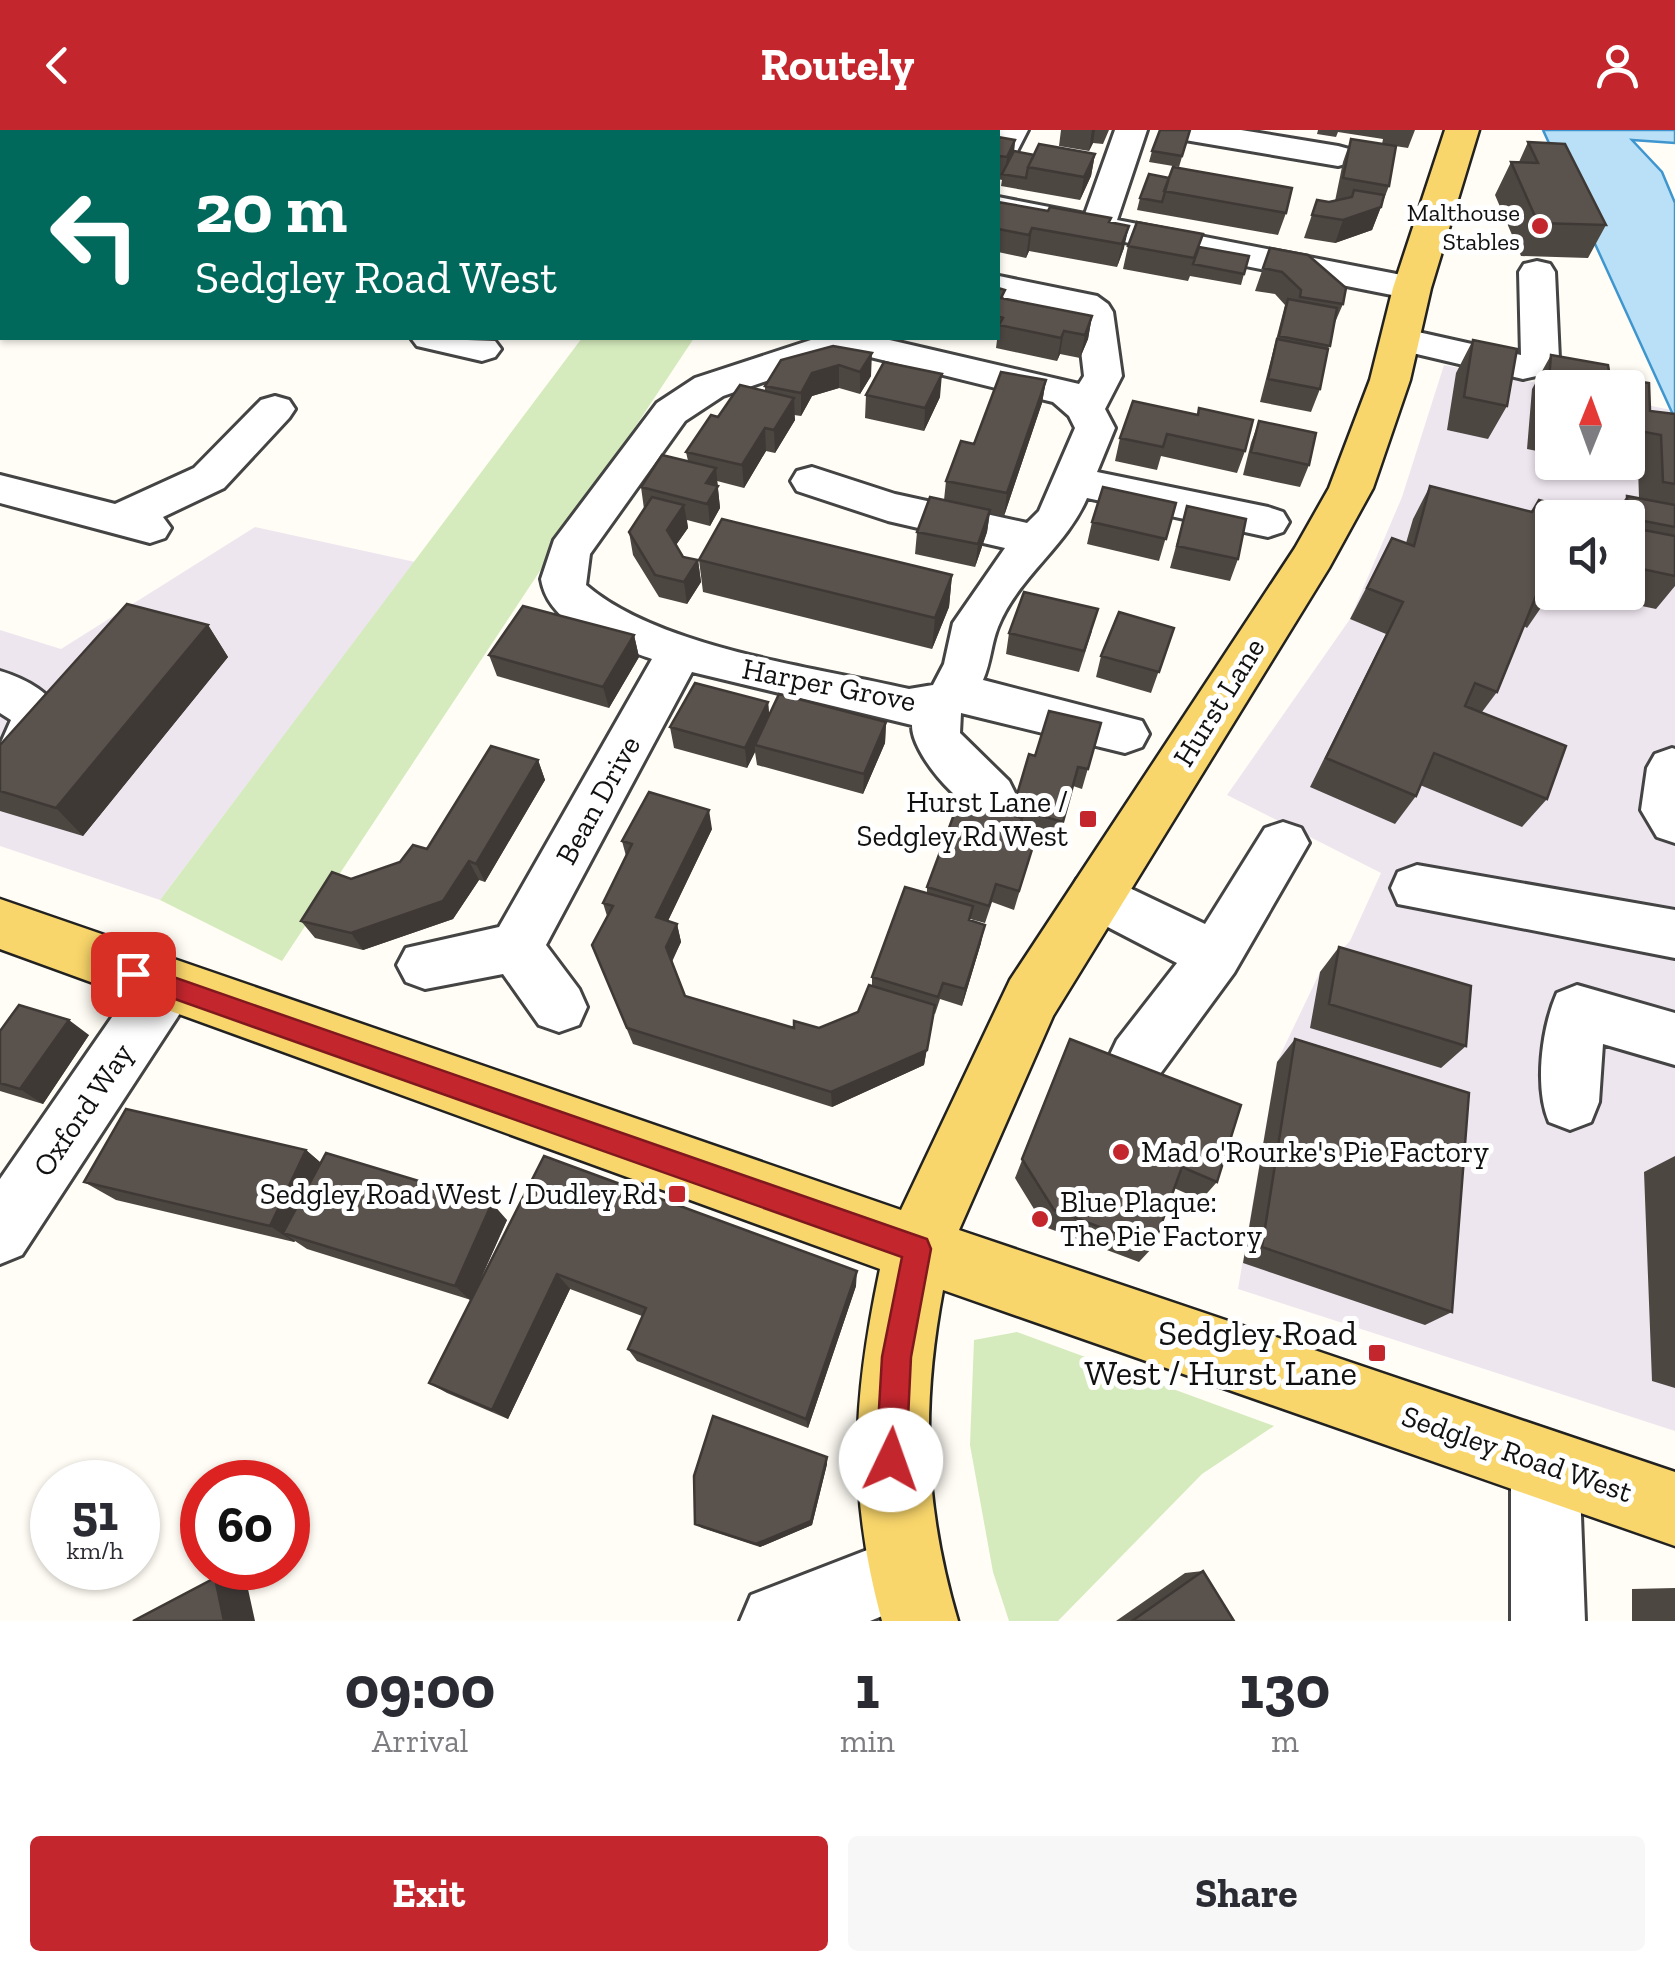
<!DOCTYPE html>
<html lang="en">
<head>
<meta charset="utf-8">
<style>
	body { margin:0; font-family:"Zilla Slab",serif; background:#f7f7f7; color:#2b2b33; height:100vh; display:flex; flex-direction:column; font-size:38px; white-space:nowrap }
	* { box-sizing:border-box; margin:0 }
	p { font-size:32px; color:#7c7c81 }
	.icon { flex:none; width:55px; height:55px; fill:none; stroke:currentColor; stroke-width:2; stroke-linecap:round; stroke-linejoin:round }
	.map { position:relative; height:1491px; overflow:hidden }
	.details { display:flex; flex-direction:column; background:#fff; flex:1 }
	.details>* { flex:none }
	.hud { position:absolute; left:0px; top:0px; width:1000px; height:210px; box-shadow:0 2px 8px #0004; background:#00695c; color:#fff; overflow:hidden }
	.needle { width:65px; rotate:1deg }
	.fabs { position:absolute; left:1535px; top:240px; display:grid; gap:20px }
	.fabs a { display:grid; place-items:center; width:110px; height:110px; border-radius:10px; background:#fff; box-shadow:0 2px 8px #0004; font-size:50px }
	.speed { position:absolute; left:30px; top:1330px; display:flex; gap:20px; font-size:50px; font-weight:700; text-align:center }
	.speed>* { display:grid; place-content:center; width:130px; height:130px; border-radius:50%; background:#fff; box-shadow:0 2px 8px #0004; line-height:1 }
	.speed small { font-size:25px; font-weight:400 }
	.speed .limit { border:15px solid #d22; background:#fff; color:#111 }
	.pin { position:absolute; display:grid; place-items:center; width:85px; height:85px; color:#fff; margin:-42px; border-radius:20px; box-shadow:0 5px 15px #0006 }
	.me { position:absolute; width:110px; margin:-55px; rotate:3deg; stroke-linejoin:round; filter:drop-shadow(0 0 8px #0008) }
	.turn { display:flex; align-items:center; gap:35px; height:210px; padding:0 30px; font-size:45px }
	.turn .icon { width:130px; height:130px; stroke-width:2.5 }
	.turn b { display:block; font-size:70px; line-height:85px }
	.eta { display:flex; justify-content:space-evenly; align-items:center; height:170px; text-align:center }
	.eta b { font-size:60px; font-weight:700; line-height:70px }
	.button { display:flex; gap:20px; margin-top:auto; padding:20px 30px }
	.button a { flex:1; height:115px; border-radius:10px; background:#c4262e; color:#fff; font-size:40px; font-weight:700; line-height:115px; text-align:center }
	.button a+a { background:#f7f7f7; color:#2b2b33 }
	header { display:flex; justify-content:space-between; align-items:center; height:130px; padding:0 30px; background:#c4262e; color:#fff; font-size:45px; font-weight:700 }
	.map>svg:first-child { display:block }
	.industrial { fill:#eee6ef; fill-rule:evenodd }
	.green { fill:#d5ebbd }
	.water { fill:#b9e0f7; stroke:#3f96cf; stroke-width:2.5 }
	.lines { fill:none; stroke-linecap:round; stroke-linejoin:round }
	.minor-casing { stroke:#444; stroke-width:6 }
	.major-casing { stroke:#222; stroke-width:5 }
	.minor { fill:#fff; fill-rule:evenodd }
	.major { fill:#f9d66b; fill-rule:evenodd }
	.wall { fill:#4d4742 }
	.shaded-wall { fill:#3f3936 }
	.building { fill:#5a524d; stroke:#3f3936; stroke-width:2.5 }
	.route { fill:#c4262e; stroke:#7f191e; stroke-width:2.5 }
	.poi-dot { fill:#c4262e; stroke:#fff; stroke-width:4 }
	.labels { text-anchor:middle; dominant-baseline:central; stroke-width:10; stroke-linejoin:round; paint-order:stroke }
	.far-poi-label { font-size:25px; fill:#111; stroke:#fff; text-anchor:end }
	.street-label { font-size:30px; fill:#111; stroke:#fff }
	.poi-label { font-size:30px; fill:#111; stroke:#fff; text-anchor:end }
	.near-poi-label { font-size:35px; fill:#111; stroke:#fff; text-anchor:end }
</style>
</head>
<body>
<header><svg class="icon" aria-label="back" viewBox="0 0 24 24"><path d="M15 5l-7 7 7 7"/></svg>Routely<svg class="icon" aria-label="person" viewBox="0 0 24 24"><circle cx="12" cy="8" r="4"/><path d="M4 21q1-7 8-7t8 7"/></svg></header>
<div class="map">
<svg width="1675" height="1491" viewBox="0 0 1675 1491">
	<rect width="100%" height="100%" fill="#fffdf5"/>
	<path class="industrial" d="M1444 235 1558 257 1552 258V332H1628V271L1671 280 1675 289V1301L1238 1159 1277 932 1320 842 1350 811 1381 743 1227 665 1350 489 1402 367ZM1552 388H1628V462H1552Z
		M255 397 415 432 160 770 0 716V500L61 519Z"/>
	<path class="green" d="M582 208H694L282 831 160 770Z
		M1017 1202 1274 1296 1202 1344 1058 1491H1009L993 1442 970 1315 974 1210Z"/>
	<path class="water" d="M1543 0H1675V13L1632 10 1662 42 1675 73V289Z"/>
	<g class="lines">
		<g class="minor-casing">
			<path id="minor" d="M996 0H1028L1009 37 998 40Z
				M1115 0H1147L1117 90 1412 147 1425 150 1430 158 1425 166 1412 169 998 87V67L1085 84Z
				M1169 0H1241L1338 16 1349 19 1354 26 1349 33 1338 36 1185 10 1174 7Z
				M2 130V153L0 154V131Z
				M1537 131 1550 134 1555 142 1559 229 1550 243 1523 249 1387 217 1381 209 1387 201 1400 198 1521 225 1519 142 1524 134Z
				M999 146 1097 166 1108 174 1113 182 1122 246 1105 279 1115 298 1097 342 1268 377 1283 382 1289 392 1283 402 1268 407 1087 368C1066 417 1018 447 998 497 991 514 991 532 983 550L1142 591 1149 604 1142 617 1125 623 961 583 960 603 1009 651 1016 665 1009 679C1001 682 994 686 986 684 959 678 911 623 912 595L692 542 546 815 579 859 587 877 579 895 559 902 539 895 503 844 425 859 406 852 397 835 406 818 499 797 652 529C611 514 549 498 541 449L554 410 657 273 695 248 817 208H881L1079 254 1084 246 1077 186 998 167ZM850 222 1053 272 1069 286 1075 298 1039 381 1027 393 895 364 812 337 797 341 791 351 797 361 888 391 1005 418 953 493 944 534 933 555 909 559C814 537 659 518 586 455L590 424 685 291 723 266Z
				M411 208 495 211 501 219 495 227 482 231 417 216Z
				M275 266 289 270 295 279 289 288 224 358 163 387 171 398 165 408 150 413 0 373V345L115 374 194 338 261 270Z
				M0 541C23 548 48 560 60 582 55 618 35 656 0 668V615L11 590 0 583Z
				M1672 618 1675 619V713L1657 707 1641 680 1647 638 1655 624Z
				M1283 692 1301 698 1309 713 1234 843 1157 948 1137 956 1117 948 1108 929 1117 910 1177 833 1077 781 1069 765 1077 749 1096 742 1205 794 1265 698Z
				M1417 735 1675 780V828L1398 774 1391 758 1398 742Z
				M166 831 186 838 194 856 186 874 22 1125 0 1134V1049L146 838Z
				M1577 855 1675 883V935L1603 914 1599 972 1591 992 1570 1000 1549 992C1534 957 1542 897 1557 863Z
				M1545 1299 1569 1309 1579 1333 1585 1491H1511V1333L1521 1309Z
				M906 1405 931 1416 942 1441 931 1466 870 1491H740L751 1465Z"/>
		</g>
		<g class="major-casing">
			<path id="major" d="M1445 0H1479L1431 158 1410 250 1373 358 1329 438 1053 886 959 1100 1675 1342V1416L943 1160C921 1278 924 1376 958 1491H882C847 1362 853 1268 880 1139L0 819V769L901 1080 1010 850 1295 418 1329 358 1370 250 1393 158Z"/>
		</g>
		<use href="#minor" class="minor"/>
		<use href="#major" class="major"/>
	</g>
	<path class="wall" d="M1061 0H1109L1103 14 1093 13 1089 21 1059 16Z
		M1190 0 1179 37 1149 32 1152 21Z
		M1318 0H1415L1408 18 1382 14 1383 9 1338 2 1336 7 1317 4Z
		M998 7 1015 10 1014 21 1034 25 1095 24 1091 46 1080 70 1001 56 1002 50 998 49Z
		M1351 9 1389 56 1372 100 1335 113 1304 108 1317 70 1329 72 1335 71 1343 32Z
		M1528 12 1606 95 1588 128 1521 126 1495 65 1511 32H1519Z
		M1149 44 1286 83 1278 105 1137 80 1140 68Z
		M998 72 1110 92 1124 118 1117 137 1029 121 1026 128 998 122Z
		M1128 116 1199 117 1249 126 1241 155 1190 146 1188 151 1123 139Z
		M1308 125 1343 174 1333 197 1320 259 1311 282 1260 272 1285 175 1275 164 1255 161 1263 138Z
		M998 158 1004 168 1092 186 1088 209 1080 228 1060 224 1057 231 996 218 997 210 986 208H998Z
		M1473 210 1507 276 1488 309 1447 300 1456 243Z
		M833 216 871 246 860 264 839 258 812 266 801 286 794 285 795 290 775 323 766 321 744 358 717 351 720 378 710 396 687 390 688 398 676 415 683 427 698 430 701 452 687 474 659 467 633 425 629 402 644 379 641 357 688 331 686 322 718 287 765 261V256Z
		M1551 225 1608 235 1610 247 1649 253 1650 281 1675 284V456L1656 479 1575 462H1628V388H1611L1627 366 1639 368 1638 338 1606 332H1628V258H1552V324L1527 319 1532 259Z
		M1046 250 1042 273 1004 386 990 383 987 402 975 437 915 424 917 402 944 370 946 351 974 314Z
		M866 265 940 267 924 301 865 288Z
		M1133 271 1245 321 1237 343 1161 326 1157 340 1115 331 1120 308Z
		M1259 291 1309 335 1300 357 1243 345 1251 313Z
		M1430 356 1552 388V458L1550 457 1549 466 1527 498 1524 496 1497 562 1482 582 1547 669 1522 697 1420 655 1416 666 1395 694 1310 657 1386 504 1350 489 1392 408 1406 413 1413 389Z
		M1176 373 1159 431 1087 414 1092 392Z
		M1187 376 1238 429 1230 451 1170 438Z
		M699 430 952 445 949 477 932 519 703 462Z
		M208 495 228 527 83 706 0 681V615Z
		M1174 498 1151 563 1096 547 1101 526Z
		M1092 501 1079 542 1006 524 1009 503Z
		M634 505 639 527 609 578 497 546 489 525Z
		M768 572 769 585 886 592 885 613 863 664 757 635 755 622 747 638 674 618 670 597Z
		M1101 593 1082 659 1073 656 1057 711 1019 700 1017 709 1034 713 1014 780 992 772 985 793 970 789 981 813 962 876 940 869 935 884 933 883 924 935 832 977 633 914 592 815 607 786 603 773 626 726 622 711 712 699 668 791 677 794 681 812 672 832 685 866 794 898H819L858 882 872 856V847L927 763V757L1011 685 1013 678 1035 626Z
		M538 630 545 650 485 752 479 750 453 789 363 820 315 808 301 791 351 749 400 732 427 719Z
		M1339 817 1466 916 1441 938 1310 898 1320 842Z
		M0 901 89 905 43 974 0 961Z
		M1070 909 1217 1052 1201 1070 1174 1058 1153 1117 1139 1132 1045 1097 1015 1048Z
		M1295 909 1452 1182 1425 1195 1243 1133 1277 932Z
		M306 1020 321 1033 507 1090 477 1157 544 1026 856 1156 808 1298 637 1231 628 1219 642 1186 570 1159 508 1289 447 1263 429 1253 471 1170 307 1119 295 1111 294 1112 116 1070 84 1052Z
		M1675 1026V1258L1652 1251 1644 1042Z
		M827 1334 812 1395 760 1417 702 1398 695 1394Z
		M1203 1441 1234 1491H1116L1185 1443Z
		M1675 1458V1491H1632V1459Z"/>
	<path class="shaded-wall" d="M1092 0H1095L1093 13 1089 21Z
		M1015 10 1013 33 1005 45 1007 27Z
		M1095 24 1091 46 1080 70 1084 47Z
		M1381 77 1372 100 1335 113 1343 90Z
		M1129 96 1124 118 1117 137 1122 114Z
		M1032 98 1029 121 1026 128 1029 105Z
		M1092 186 1088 209 1080 228 1085 205Z
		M1064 201 1060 224 1057 231 1061 208Z
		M872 223 871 246 860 264V242Z
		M839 235V258L812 266 801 286V263L812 243Z
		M942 244 940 267 924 301 925 278Z
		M1046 250 1042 273 1004 386 1007 363Z
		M794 268 795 290 775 323 774 300Z
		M765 298 766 321 744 358 742 335Z
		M716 338 720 378 710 396 706 353Z
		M684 375 688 398 671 422 667 400Z
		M990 380 987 402 975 437 978 414Z
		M698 430 701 452 687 474 684 452Z
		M952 445 949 477 932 519 935 488Z
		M208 495 228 527 83 706 56 678Z
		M634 505 639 527 609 578 603 557Z
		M768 572 770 593 755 615V622L747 638 745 618Z
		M886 592 885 613 863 664 864 644Z
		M538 630 545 650 485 752 476 734Z
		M709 680 712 699 661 805 656 787Z
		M469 731 479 750 453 789 363 820 351 803Z
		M677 794 681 812 670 834 666 817Z
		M985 795 981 813 962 876 965 859Z
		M935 875 924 935 832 977 831 962Z
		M69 890 89 905 43 974 20 959Z
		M306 1020 328 1039 283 1103 295 1111 294 1112 270 1096Z
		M492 1073 507 1090 471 1171 455 1156Z
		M857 1141 856 1156 808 1298 806 1289Z
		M557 1144 570 1159 508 1289 492 1280Z
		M827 1327V1334L812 1395 760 1417 756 1414Z
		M215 1448 246 1450 255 1491H224Z"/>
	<path class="building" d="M828 0H940L954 2H836Z
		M1160 0H1190L1182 26 1152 21Z
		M998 7 1015 10 1007 27 998 26Z
		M1351 9 1396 16 1389 56 1343 48Z
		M1528 12 1565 14 1606 95 1538 93 1511 32 1538 33Z
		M1039 14 1095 24 1084 47 1028 37Z
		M1014 21 1034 25 1028 37 1026 48 1002 44Z
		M1173 37 1292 58 1286 83 1164 61Z
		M1149 44 1169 48 1162 72 1140 68Z
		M1354 60 1384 65 1381 77 1343 90 1312 85 1317 70 1329 72 1352 67Z
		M998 72 1048 81 1050 77 1111 88 1109 92 1129 96 1122 114 1032 98 1029 105 998 99Z
		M1137 92 1203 104 1194 128 1128 116Z
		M1199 117 1249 126 1244 144 1193 134Z
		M1270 118 1308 125 1346 158 1343 174 1300 167 1301 160 1282 142 1263 138Z
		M998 158 1005 160 1001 168 1092 186 1085 205 1064 201 1061 208 999 195 1003 188 998 186Z
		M1288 169 1337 178 1330 216 1279 206Z
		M1277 209 1328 219 1320 259 1268 249Z
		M1473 210 1517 219 1507 276 1464 267Z
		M833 216 872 223 860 242 839 235 812 243 801 263 765 256 781 230Z
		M1551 225 1608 235 1610 247 1649 253 1650 281 1675 284V354L1663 352 1661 305 1628 299V258H1552V287L1546 286Z
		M884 232 942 244 925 278 866 265Z
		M1001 242 1046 250 1007 363 946 351 961 311 974 314Z
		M740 255 794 268 774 300 765 298 742 335 686 322 711 285 718 287Z
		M1133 271 1198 285 1199 278 1253 290 1245 321 1167 304 1163 317 1120 308Z
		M1259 291 1316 303 1309 335 1251 322Z
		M662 325 716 338 706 353 718 356 707 374 641 357Z
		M1430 356 1532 382 1539 370 1557 375 1556 388H1552V430L1549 466 1538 461 1497 562 1475 553 1465 576 1566 616 1547 669 1434 623 1416 666 1326 628 1403 472 1367 458 1392 408 1414 416Z
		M1103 357 1176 373 1166 409 1092 392Z
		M1627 366 1675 375V397L1628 388Z
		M652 367 684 375 667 400 683 427 698 430 684 452 655 445 629 402Z
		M930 367 990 380 978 414 917 402Z
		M1187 376 1246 389 1238 429 1177 416Z
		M722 389 952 445 935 488 699 430Z
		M1628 397 1675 406V446L1628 436Z
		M1024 462 1098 479 1084 521 1009 503Z
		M127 474 208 495 56 678 0 661V615Z
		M523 476 634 505 603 557 489 525Z
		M1119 482 1174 498 1159 542 1101 526Z
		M695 553 768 572 745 618 670 597Z
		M779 564 886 592 864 644 755 615Z
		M1049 581 1101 593 1088 639 1078 637 1063 692 1013 678 1029 624 1035 626Z
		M491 616 538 630 476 734 469 731 443 771 351 803 301 791 332 742 351 749 400 732 413 715 427 719Z
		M649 662 709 680 656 787 677 794 666 817 685 866 794 898V891L819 898 858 882 869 855 935 875 927 920 831 962 627 898 592 815 613 776 603 773 632 714 622 711Z
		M959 671 1022 688 1016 708 1034 713 1019 761 996 754 989 776 927 757Z
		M905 757 973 776 969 790 985 795 965 859 943 853 938 867 872 847Z
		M1339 817 1471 856 1466 916 1329 874Z
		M19 875 69 890 20 959 0 953V901Z
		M1070 909 1241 975 1217 1052 1182 1037 1153 1117 1054 1080 1022 1029Z
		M1295 909 1469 963 1452 1182 1262 1117Z
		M126 979 306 1020 270 1096 84 1052Z
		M326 1023 492 1073 455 1156 283 1103Z
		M544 1026 857 1141 806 1289 628 1219 646 1178 557 1144 492 1280 429 1253Z
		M713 1286 827 1327 811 1391 756 1414 695 1394 694 1346Z
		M1203 1441 1234 1491H1132Z
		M215 1448 224 1491H133Z"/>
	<path class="route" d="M133 833 927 1109 931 1119 911 1227 906 1330 902 1340 891 1345 880 1340 876 1330 882 1227 902 1127 124 851 121 844 124 836Z"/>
	<g class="poi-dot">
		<circle cx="1540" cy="96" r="10"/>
		<rect x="1078" y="679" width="20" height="20" rx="5"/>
		<circle cx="1121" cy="1022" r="10"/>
		<rect x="667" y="1054" width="20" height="20" rx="5"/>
		<circle cx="1040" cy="1089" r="10"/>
		<rect x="1367" y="1213" width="20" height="20" rx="5"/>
	</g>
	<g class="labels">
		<g class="far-poi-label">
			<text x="1520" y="82">Malthouse<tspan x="1520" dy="29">Stables</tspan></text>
		</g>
		<g class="street-label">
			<text transform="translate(829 555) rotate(11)">Harper Grove</text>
			<text transform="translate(1219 572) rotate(-58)">Hurst Lane</text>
			<text transform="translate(598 670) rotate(-61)">Bean Drive</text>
			<text transform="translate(83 980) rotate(-56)">Oxford Way</text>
			<text transform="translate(1517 1324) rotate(19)">Sedgley Road West</text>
		</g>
		<g class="poi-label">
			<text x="1068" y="672">Hurst Lane /<tspan x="1068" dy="34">Sedgley Rd West</tspan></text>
			<text x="1141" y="1022" text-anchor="start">Mad o'Rourke's Pie Factory</text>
			<text x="657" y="1064">Sedgley Road West / Dudley Rd</text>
			<text x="1060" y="1072" text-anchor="start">Blue Plaque:<tspan x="1060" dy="34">The Pie Factory</tspan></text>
		</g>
		<g class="near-poi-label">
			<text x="1357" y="1203">Sedgley Road<tspan x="1357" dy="40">West / Hurst Lane</tspan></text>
		</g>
	</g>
</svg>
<div class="fabs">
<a><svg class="needle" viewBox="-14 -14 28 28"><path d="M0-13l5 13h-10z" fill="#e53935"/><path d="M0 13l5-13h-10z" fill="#7c7c81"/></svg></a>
<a><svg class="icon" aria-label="sound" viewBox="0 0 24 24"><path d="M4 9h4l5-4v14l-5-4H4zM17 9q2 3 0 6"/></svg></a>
</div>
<div class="speed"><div>51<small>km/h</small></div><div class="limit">60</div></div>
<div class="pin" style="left:133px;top:844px;background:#d93025"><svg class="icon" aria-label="arrive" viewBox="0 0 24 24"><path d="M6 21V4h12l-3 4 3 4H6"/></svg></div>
<svg class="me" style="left:891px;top:1330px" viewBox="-20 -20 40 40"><circle r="19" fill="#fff"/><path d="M0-13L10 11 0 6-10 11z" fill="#c4262e"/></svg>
<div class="hud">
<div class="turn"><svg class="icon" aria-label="left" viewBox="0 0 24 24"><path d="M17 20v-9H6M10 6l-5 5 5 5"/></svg><div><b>20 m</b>Sedgley Road West</div></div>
</div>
</div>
<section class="details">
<div class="eta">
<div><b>09:00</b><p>Arrival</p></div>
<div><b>1</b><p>min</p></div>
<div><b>130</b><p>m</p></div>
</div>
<div class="button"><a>Exit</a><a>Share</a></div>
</section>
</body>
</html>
